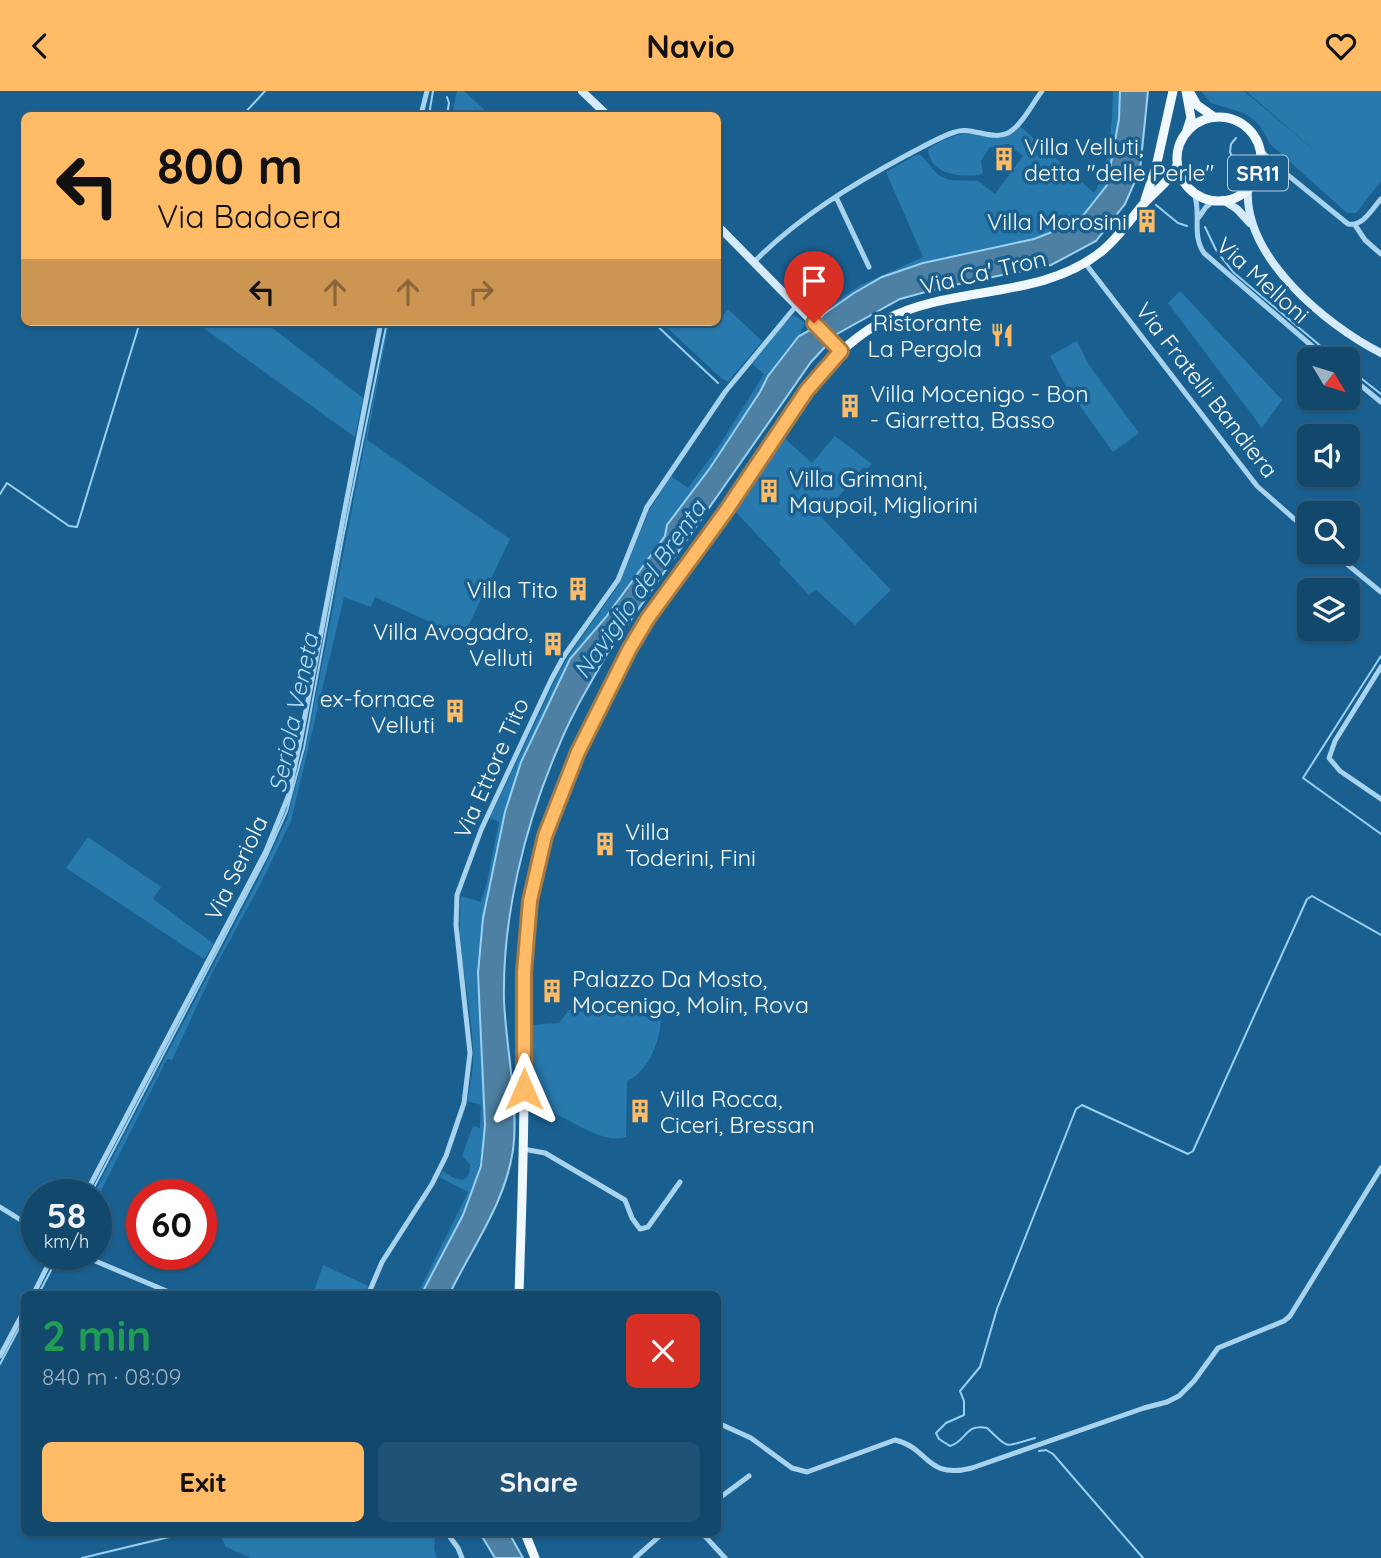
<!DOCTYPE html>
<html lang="en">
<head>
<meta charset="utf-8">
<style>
	body { margin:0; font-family:Quicksand,sans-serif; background:#205275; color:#f1f3f6; height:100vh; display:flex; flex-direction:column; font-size:26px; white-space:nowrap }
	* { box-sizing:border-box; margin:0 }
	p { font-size:23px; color:#9db2c2 }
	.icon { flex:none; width:38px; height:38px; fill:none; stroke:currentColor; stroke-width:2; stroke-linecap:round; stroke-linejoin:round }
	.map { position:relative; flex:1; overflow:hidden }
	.details { position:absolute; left:21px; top:1200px; width:700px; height:245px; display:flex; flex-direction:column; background:#13486d; border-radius:10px; box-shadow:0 2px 5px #0004,0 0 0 2px #326080 }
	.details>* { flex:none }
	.hud { position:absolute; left:21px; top:21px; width:700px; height:214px; border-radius:10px; box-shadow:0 2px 5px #0004,0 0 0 2px #326080; background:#fb6; color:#111; overflow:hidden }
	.needle { width:46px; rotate:128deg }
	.tools { position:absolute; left:1297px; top:256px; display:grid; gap:14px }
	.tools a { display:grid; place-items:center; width:63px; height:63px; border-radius:10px; background:#13486d; box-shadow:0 2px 5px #0004,0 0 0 2px #326080; font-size:35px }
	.speed { position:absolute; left:21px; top:1088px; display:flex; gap:14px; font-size:35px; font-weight:700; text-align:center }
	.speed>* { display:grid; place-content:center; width:91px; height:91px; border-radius:50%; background:#13486d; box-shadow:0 2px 5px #0004,0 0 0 2px #326080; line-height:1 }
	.speed small { font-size:18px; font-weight:400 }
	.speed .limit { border:10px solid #d22; background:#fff; color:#111 }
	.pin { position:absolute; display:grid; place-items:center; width:60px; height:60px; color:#fff; margin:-72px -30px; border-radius:50% 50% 50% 0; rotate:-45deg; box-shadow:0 0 7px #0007 }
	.pin .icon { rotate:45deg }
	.me { position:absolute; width:77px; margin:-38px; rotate:0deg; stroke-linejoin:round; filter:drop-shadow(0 0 5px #0008) }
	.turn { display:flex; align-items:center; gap:24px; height:147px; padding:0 21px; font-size:32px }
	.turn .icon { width:91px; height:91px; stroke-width:2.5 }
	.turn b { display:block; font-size:49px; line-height:60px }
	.lanes { display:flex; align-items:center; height:66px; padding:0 21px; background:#0003; justify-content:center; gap:35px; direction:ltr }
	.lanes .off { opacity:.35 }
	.round { display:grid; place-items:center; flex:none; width:74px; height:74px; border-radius:10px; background:#205275 }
	.overview { display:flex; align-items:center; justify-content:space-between; height:119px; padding:0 21px }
	h1 { font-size:42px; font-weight:700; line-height:52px; color:#1e9e55 }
	.button { display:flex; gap:14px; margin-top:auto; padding:14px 21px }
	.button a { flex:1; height:80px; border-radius:10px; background:#fb6; color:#111; font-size:28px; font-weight:700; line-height:80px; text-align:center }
	.button a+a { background:#205275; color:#f1f3f6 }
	header { display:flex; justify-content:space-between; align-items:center; height:91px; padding:0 21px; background:#fb6; color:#111; font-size:32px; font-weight:700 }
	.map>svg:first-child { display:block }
	.green { fill:#2879ad }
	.water { fill:#4d80a2; stroke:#9ad0f2; stroke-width:2 }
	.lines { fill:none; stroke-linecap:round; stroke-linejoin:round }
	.stream { stroke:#9ad0f2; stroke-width:2 }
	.street { stroke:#a7d3ef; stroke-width:5 }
	.secondary { stroke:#d5ebfb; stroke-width:8 }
	.primary { stroke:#f0f8ff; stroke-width:9 }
	.route-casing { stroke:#a67a42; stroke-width:18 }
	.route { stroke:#fb6; stroke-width:12 }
	.labels { text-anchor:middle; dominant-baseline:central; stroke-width:7; stroke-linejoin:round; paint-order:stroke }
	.shield { fill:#196091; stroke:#bacfde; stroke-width:2 }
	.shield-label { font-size:21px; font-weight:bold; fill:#fff }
	.poi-label { font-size:23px; fill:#fff; stroke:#196091; text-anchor:start }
	.street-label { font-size:23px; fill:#fff; stroke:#196091 }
	.water-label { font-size:24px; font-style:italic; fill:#b3dcf6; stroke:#196091 }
</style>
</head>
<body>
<header><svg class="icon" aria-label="back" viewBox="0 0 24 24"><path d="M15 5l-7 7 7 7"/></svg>Navio<svg class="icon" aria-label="heart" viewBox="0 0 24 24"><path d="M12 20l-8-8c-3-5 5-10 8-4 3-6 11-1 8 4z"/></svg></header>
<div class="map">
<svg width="1381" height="1467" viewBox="0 0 1381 1467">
	<rect width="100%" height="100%" fill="#196091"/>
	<path class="green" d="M457 0H464L490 24H452Z
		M1113 0H1120L1119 28 1107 94 1078 131 1034 148 923 172 882 186 854 202 824 223 820 231 814 225 861 194 923 166 886 81 916 64H921L938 84 950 89 978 90 995 103 1023 65 1009 53 990 56 981 70 983 83C963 87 930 85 928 58 938 52 951 44 964 43 988 41 999 58 1020 35L1094 102C1111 78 1112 29 1113 0Z
		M1201 0H1244L1321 65 1246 0H1381V90L1356 122H1347L1270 53 1260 35 1254 29 1244 22 1211 12Z
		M1180 200 1282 309 1262 337 1168 212Z
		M728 218 762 250 728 291 721 287 661 231H718Z
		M794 224 805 232 799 245 768 285 760 300 710 377 667 434 665 445 606 526 570 568 521 671 505 721 483 827 478 882 485 1034 481 1075 463 1124 421 1204H417L468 1101 439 1086 443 1080C455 1090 471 1095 470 1073L462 1065 473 1035 480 1037 481 1014 467 1010C470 994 474 978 473 962 472 909 455 858 461 805L481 811 487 791 499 731 490 727 557 585 569 564 618 495 649 420 671 385 688 397 721 352 764 283 752 273 788 228Z
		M195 231H274L271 236 363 307 355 346Z
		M388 231H389L367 349 510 448 463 546 375 506 371 516 344 506 291 730 261 792 212 882 172 969 167 968 96 1110V1104H93L258 789 287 728 306 656Z
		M1077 250 1089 274 1139 342 1113 361 1067 297 1050 265Z
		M835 345 872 373 868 377H863L821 426 891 499 855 534 816 499 809 504 779 472 781 469 735 420 784 347 812 372Z
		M88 746 161 796 153 808 214 853 204 868 66 777Z
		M569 919 606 923 661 925C661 948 649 981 627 990L626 1046C603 1053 575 1031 555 1023 548 1020 540 1020 532 1020L531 934 559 932Z
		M323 1174 368 1195 365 1204H313Z
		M219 1442H435L434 1458 437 1467H251L226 1456Z"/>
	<path class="water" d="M1120 0H1148L1140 79 1125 113 1096 150 1051 174 940 197 900 208 837 243 811 271 607 563C590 593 571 624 558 657 525 733 502 827 504 910 506 956 519 1015 513 1059 505 1113 472 1156 449 1204H421L463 1124 481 1075 485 1034 478 882 483 827 505 721 521 671 570 568 606 526 665 445 667 434 710 377 760 301 768 285 799 245 812 238 824 223 854 202 882 186 923 172 1034 148 1078 131 1107 94 1119 28Z
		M480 1442H509L523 1467H495Z"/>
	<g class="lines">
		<path class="stream" d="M447 6 449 12 447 24
			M243 24 265 0
			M429 24 433 0
			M1236 47 1231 53 1230 61 1234 69 1243 70
			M1156 114 1178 132 1187 135
			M1205 136 1216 159 1233 181 1336 268
			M653 231 718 292
			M1348 277 1381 303
			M0 403 7 392 69 435 77 436 140 231
			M1381 565 1303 687 1381 743
			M90 1104 266 767 287 720 304 657 343 447 387 231
			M38 1204 59 1164
			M0 1273 24 1228
			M1035 1347C1002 1356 1011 1359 987 1337 965 1332 967 1350 950 1355L939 1348 936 1342 946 1332 964 1324V1310L960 1300 980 1276 997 1218 1076 1018 1082 1014 1188 1063 1193 1060 1307 808 1312 805 1381 844
			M1039 1360 1046 1359 1053 1363 1143 1467
			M82 1467 186 1442"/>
		<path class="street" d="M421 24 427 0
			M1259 57 1273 72 1348 133C1363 136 1372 118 1381 108
			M1255 89 1271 82 1289 85
			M1194 102C1202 123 1191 143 1204 162L1327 268
			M836 106 869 176
			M1199 126 1206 116 1215 109
			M1355 134 1365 149 1381 163
			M753 172C797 127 853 93 907 64 923 56 939 46 955 41 972 35 992 50 1008 42 1022 34 1032 13 1042 0
			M1085 172 1257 395 1309 441
			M1348 284 1381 311
			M1331 460 1381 501
			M1381 576 1335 650 1329 667 1340 680 1381 708
			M523 1058 545 1062 625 1109 632 1127 640 1138 648 1136 680 1091
			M85 1104 266 760 288 706 300 651 381 231
			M0 1116 37 1139
			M81 1164 176 1204
			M33 1204 53 1164
			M368 1204 382 1171 432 1093 446 1065 464 1012 470 962 456 834 457 804 481 739 551 589 564 565 618 489 647 416 725 301 796 215
			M0 1265 24 1220
			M718 1332 751 1347 792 1377 807 1381 895 1349C930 1357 925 1389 972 1377L1144 1317 1167 1311 1179 1305 1194 1290 1218 1257 1284 1230 1290 1225 1381 1077
			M718 1408 749 1385
			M447 1442 458 1457 462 1467
			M702 1442 725 1467
			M635 1467 663 1442"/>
		<path class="secondary" d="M582 0 607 24
			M1248 97C1243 166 1326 234 1381 262
			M1223 109 1237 118 1250 132
			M718 135 841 260"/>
		<path class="primary" d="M1186 0 1191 27 1187 39
			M1189 0 1197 14 1214 26
			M1177 68a42 42 0 1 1 84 0a42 42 0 1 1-84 0Z
			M1145 109 1156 76 1173 0
			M519 1204C521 1135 524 1065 524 995 524 923 520 851 535 780 548 722 575 666 601 613 616 583 631 553 649 525 675 485 707 448 734 408 777 345 814 266 885 229 953 193 1040 210 1102 160 1117 148 1128 132 1140 117 1152 102 1169 92 1177 74
			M525 1442 535 1467"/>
	</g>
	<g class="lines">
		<g class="route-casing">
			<path id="route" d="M524 998V881L530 810 545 745 578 661 630 557 648 527 726 420 807 299 841 260 814 232"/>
		</g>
		<use href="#route" class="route"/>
	</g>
	<defs>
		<g id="building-bare" transform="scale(1.89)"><path d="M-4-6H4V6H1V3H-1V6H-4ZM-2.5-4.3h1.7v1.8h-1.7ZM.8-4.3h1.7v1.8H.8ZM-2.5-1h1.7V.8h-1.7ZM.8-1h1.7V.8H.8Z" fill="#fb6" stroke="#196091" stroke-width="2.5" paint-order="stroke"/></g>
		<g id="restaurant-bare" transform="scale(1.89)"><path d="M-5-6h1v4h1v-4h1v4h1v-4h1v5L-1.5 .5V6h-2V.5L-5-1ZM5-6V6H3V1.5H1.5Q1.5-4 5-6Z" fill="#fb6" stroke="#196091" stroke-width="2.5" paint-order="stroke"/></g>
	</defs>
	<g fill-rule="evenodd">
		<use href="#building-bare" x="1004" y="68"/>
		<use href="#building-bare" x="1147" y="130"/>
		<use href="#restaurant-bare" x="1002" y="244"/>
		<use href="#building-bare" x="850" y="315"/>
		<use href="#building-bare" x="769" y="400"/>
		<use href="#building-bare" x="578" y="498"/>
		<use href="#building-bare" x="553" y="553"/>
		<use href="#building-bare" x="455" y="620"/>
		<use href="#building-bare" x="605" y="753"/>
		<use href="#building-bare" x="552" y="900"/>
		<use href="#building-bare" x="640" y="1020"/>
	</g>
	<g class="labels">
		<rect class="shield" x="1228" y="64.5" width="60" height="35" rx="5"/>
		<g class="shield-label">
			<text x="1258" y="82">SR11</text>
		</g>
		<g class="poi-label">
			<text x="1024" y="55">Villa Velluti,<tspan x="1024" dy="26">detta "delle Perle"</tspan></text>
			<text x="1127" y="130" text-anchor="end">Villa Morosini</text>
			<text x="982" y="231" text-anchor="end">Ristorante<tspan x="982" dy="26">La Pergola</tspan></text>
			<text x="870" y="302">Villa Mocenigo - Bon<tspan x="870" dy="26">- Giarretta, Basso</tspan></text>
			<text x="789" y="387">Villa Grimani,<tspan x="789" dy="26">Maupoil, Migliorini</tspan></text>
			<text x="558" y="498" text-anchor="end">Villa Tito</text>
			<text x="533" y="540" text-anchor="end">Villa Avogadro,<tspan x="533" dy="26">Velluti</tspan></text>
			<text x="435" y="607" text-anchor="end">ex-fornace<tspan x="435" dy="26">Velluti</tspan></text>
			<text x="625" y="740">Villa<tspan x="625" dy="26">Toderini, Fini</tspan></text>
			<text x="572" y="887">Palazzo Da Mosto,<tspan x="572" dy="26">Mocenigo, Molin, Rova</tspan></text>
			<text x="660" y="1007">Villa Rocca,<tspan x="660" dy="26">Ciceri, Bressan</tspan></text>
		</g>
		<g class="street-label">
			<text transform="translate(983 181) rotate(-13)">Via Ca' Tron</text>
			<text transform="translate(1263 189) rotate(42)">Via Melloni</text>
			<text transform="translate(1207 299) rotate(52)">Via Fratelli Bandiera</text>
			<text transform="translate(491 677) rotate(-66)">Via Ettore Tito</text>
			<text transform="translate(236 777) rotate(-64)">Via Seriola</text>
		</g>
		<g class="water-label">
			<text transform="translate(639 498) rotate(-55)">Naviglio del Brenta</text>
			<text transform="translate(293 622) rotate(-78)">Seriola Veneta</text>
		</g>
	</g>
</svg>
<div class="tools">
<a><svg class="needle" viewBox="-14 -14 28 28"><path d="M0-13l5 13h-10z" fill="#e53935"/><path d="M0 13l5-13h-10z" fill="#9db2c2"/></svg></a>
<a><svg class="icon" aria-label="sound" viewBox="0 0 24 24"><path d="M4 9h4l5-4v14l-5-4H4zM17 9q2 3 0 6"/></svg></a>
<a><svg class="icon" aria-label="search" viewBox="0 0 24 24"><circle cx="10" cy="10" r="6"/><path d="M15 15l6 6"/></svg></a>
<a><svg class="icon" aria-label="layers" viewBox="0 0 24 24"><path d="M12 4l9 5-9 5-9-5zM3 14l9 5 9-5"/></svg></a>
</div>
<div class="speed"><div>58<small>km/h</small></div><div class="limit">60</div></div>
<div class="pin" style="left:814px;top:232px;background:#d93025"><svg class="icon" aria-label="arrive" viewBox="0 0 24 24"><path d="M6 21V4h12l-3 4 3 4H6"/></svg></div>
<svg class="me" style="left:524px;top:998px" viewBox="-20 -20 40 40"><path d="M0-17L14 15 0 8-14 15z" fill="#fb6" stroke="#fff" stroke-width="4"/></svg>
<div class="hud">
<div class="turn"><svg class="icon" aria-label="left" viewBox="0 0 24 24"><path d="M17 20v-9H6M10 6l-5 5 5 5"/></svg><div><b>800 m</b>Via Badoera</div></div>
<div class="lanes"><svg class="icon" aria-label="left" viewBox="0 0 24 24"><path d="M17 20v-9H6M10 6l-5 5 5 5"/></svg><svg class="icon off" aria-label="ahead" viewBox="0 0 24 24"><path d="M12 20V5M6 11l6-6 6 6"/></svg><svg class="icon off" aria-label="ahead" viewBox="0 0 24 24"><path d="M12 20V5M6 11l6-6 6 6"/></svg><svg class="icon off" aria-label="right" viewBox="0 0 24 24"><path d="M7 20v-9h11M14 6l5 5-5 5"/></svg></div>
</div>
<section class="details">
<div class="overview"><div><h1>2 min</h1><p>840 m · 08:09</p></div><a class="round" style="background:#d93025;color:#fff"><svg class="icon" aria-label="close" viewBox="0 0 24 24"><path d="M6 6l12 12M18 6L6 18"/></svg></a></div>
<div class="button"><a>Exit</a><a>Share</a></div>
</section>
</div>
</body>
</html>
